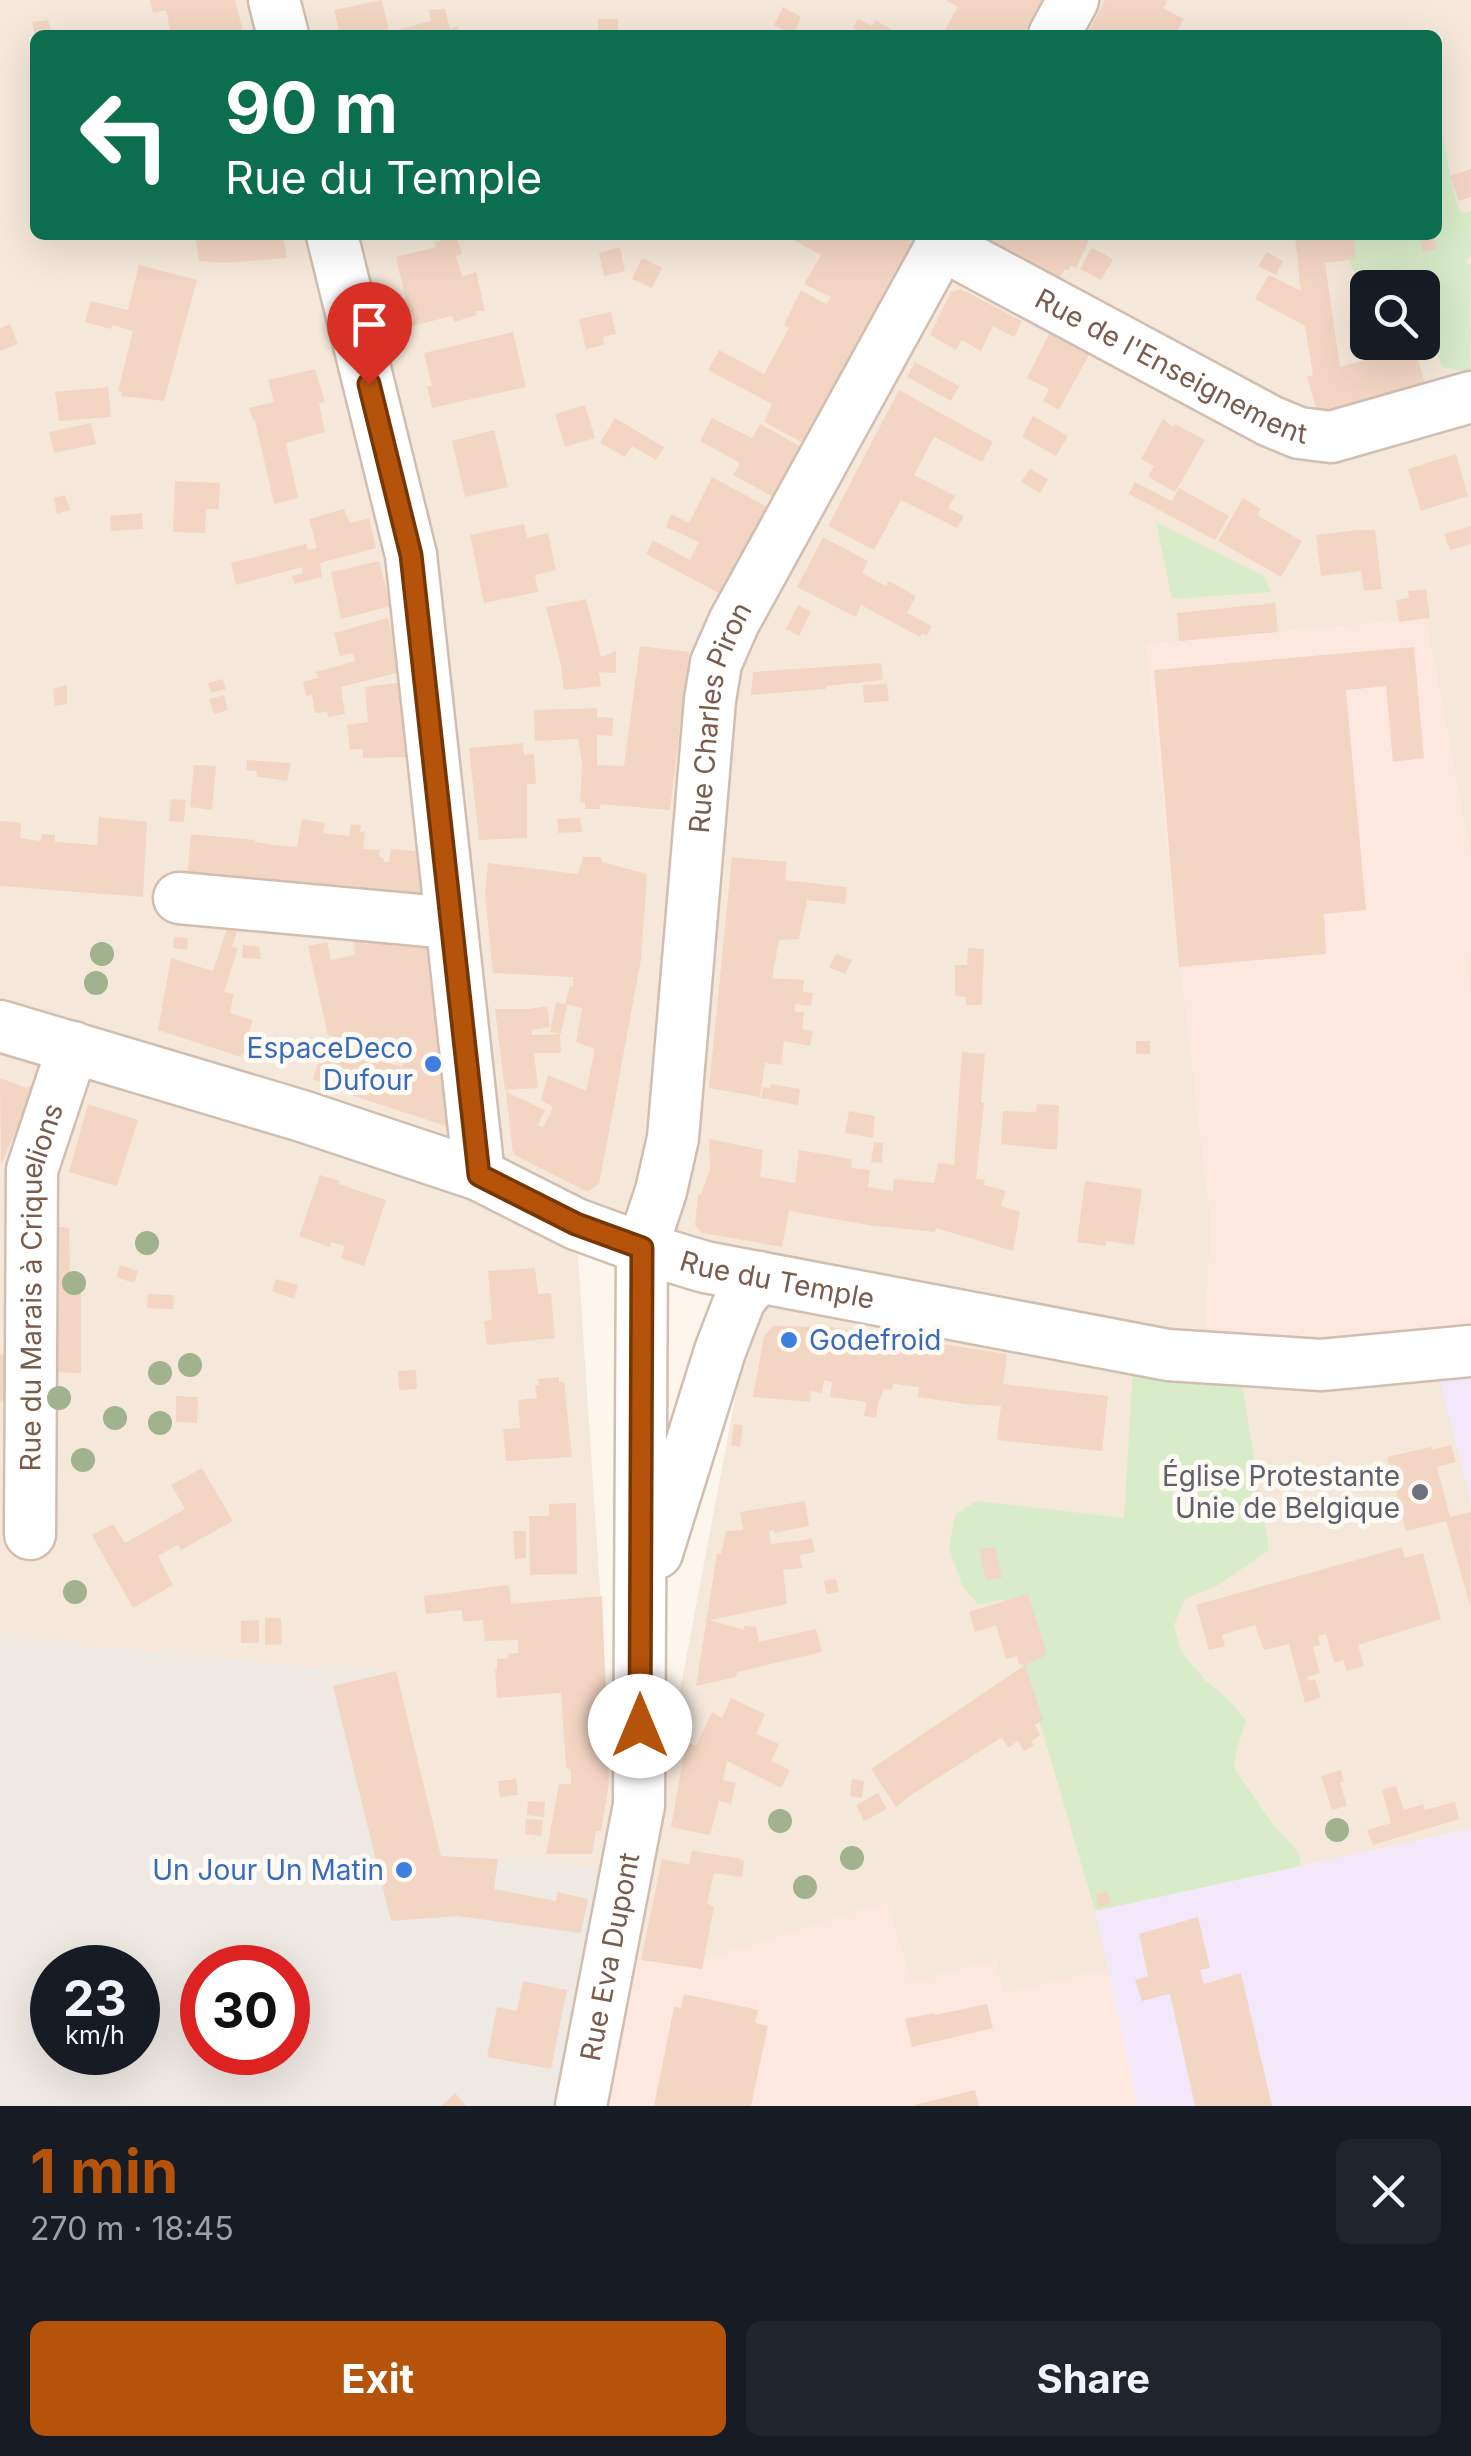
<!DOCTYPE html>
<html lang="en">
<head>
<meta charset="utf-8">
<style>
	body { margin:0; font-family:Inter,sans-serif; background:#20242c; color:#f1f3f6; height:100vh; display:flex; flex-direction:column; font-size:38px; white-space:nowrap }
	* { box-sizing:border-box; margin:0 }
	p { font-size:32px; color:#9ea1a6 }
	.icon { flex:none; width:55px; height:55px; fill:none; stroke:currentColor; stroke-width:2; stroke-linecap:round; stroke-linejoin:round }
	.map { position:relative; height:2106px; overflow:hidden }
	.side { display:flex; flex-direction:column; background:#171b24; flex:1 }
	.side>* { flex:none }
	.hud { position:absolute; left:30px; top:30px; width:1412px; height:210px; border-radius:15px; box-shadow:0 10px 40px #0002; background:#0b6e4f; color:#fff; overflow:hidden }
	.fabs { position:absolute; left:1350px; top:270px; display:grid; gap:20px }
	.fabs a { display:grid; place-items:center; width:90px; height:90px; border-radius:15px; background:#171b24; box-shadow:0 10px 40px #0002; font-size:50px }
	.speed { position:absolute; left:30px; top:1945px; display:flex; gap:20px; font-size:50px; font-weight:700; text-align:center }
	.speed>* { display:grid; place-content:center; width:130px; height:130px; border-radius:50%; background:#171b24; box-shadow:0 10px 40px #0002; line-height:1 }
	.speed small { font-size:25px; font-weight:400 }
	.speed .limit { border:15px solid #d22; background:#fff; color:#111 }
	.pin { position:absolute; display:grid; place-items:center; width:85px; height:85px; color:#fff; margin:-102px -42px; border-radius:50% 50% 50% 0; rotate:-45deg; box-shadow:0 0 10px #0007 }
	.pin .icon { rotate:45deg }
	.me { position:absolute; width:110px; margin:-55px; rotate:0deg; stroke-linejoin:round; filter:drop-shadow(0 0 8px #0008) }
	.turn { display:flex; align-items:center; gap:35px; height:210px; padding:0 30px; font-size:45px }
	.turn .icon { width:130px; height:130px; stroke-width:2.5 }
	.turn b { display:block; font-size:70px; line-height:85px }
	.round { display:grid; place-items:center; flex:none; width:105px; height:105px; border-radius:15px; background:#20242c }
	.headline { display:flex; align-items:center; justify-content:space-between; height:170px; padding:0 30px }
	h1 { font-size:60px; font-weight:700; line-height:75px; color:#b45309 }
	.button { display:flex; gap:20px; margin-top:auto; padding:20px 30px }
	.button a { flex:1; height:115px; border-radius:15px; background:#b45309; color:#fff; font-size:40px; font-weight:700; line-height:115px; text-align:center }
	.button a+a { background:#20242c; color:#f1f3f6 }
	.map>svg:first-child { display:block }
	.residential { fill:#f5e8da; fill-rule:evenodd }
	.commercial { fill:#fde8e0 }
	.industrial { fill:#efe9e4; fill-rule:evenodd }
	.education { fill:#f3e8fa }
	.green { fill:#d8ecc9 }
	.building { fill:#f3d5c3 }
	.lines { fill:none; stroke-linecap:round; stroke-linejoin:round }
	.minor-casing { stroke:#d1beb0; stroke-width:55 }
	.minor { stroke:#fff; stroke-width:50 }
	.tree { fill:#a0b28e }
	.route-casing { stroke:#753606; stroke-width:25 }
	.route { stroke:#b45309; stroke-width:18 }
	.shop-dot { fill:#3f7fe0; stroke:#fffaf3; stroke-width:4 }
	.worship-dot { fill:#6b7280; stroke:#fffaf3; stroke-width:4 }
	.labels { text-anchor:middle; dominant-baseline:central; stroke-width:10; stroke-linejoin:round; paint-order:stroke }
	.street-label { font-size:28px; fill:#7a5c4d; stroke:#fffaf3 }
	.shop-label { font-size:28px; fill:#366cbe; stroke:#fffaf3; text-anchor:end }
	.worship-label { font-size:28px; fill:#5b616d; stroke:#fffaf3; text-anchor:end }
</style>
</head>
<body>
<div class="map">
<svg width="1471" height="2106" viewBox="0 0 1471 2106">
	<rect width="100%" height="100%" fill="#fdf6ec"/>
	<path class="residential" d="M0 0H1471V1351L1434 1356 1471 1502V1829L1096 1911 1138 2106H581L438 1851 395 1671 323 1669 0 1638ZM35 35H1438V235H35ZM1368 288H1422V342H1368ZM576 1225 758 1277 679 1696 663 1809 614 1802Z"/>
	<path class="commercial" d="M1426 618 1471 855V958L1467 959 1471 996V1351L1203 1358 1211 1224 1178 950 1146 644Z
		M887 1902 912 1982 996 1960 1004 1993 1108 1969 1138 2106H581L631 1951 693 1963Z"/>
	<path class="industrial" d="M0 1638 323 1669 395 1670 438 1851 626 1873 581 2106H0ZM52 1968H138V2052H52ZM202 1968H288V2052H202Z"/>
	<path class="education" d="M1471 1351V1502L1433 1355Z
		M1471 1829V2106H1138L1095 1911Z"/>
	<path class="green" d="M1438 116 1456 201 1461 213 1471 211V256L1465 262 1471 265 1470 372 1442 367 1428 324 1423 322 1422 288H1368L1367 295 1360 290 1348 256 1353 235H1438Z
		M1156 522 1264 576 1271 592 1172 599Z
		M1134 1349 1238 1360 1269 1550 1220 1584 1185 1599 1174 1625 1181 1651 1205 1680 1226 1697 1246 1720 1236 1752 1234 1768 1274 1826 1298 1851 1301 1866 1095 1911 1004 1599 978 1605 962 1585 949 1548 955 1515 976 1501 1124 1518Z"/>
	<path class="building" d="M150 0H235L244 35H193L192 32 171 35 166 10 153 13Z
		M382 0 389 32 431 21 429 10 445 9 450 29 458 26 459 35H340L334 10Z
		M945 0H1042L1023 35H942L958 7Z
		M1105 0H1163L1167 2 1163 8 1184 19 1175 35H1087Z
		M783 7 801 17 794 34 774 25Z
		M598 19H618V35H598Z
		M858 19 872 26 875 20 902 35H868L853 28Z
		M48 20 52 34 35 35 32 22Z
		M1471 169V197L1459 201 1450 176Z
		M195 235H283L287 258 225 263 199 261Z
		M784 235H918L805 444 764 422 772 404 708 370 719 350 764 374 789 328 784 325 801 290 826 304 831 297 804 284 821 255Z
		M985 235H1089L1091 236 1076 268 1071 265 1068 271 1065 269 1059 279 987 243Z
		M1307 235H1353L1356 259 1325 263 1340 367 1414 346 1426 387 1319 417 1307 377 1313 375 1305 326 1255 299 1269 275 1301 291 1295 238Z
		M1418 235H1433L1437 249 1423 252Z
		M457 237 462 254 456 256 462 277 476 272 485 311H475L477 315 454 322 452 316 412 326 396 257 436 247 434 242Z
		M620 247 625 271 604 276 599 253Z
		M1092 248 1113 259 1101 280 1080 269Z
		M1267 252 1283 261 1276 275 1258 266Z
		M642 258 662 268 652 288 632 279Z
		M139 265 197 280 164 401 121 396 122 392 118 391 133 331 113 325 111 329 85 322 91 301 128 310Z
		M961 289 1022 321 1014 337 993 326 981 351 962 340 956 350 930 335 951 292Z
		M611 312 616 334 603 337 604 345 586 349 579 319Z
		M10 324 18 344 0 351V328Z
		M513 332 526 387 432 408 427 386H432L424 353Z
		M1049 334 1089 355 1059 410 1043 401 1049 389 1027 378Z
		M915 362 959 386 951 401 907 377Z
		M315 369 325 402 319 403 325 432 286 443 298 498 274 504 255 420H253L249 408 274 402 268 380Z
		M108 387 111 417 59 421 55 392Z
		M899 390 993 442 982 462 934 437 914 475 955 496 948 508 964 516 957 528 901 500 874 550 828 526Z
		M585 405 595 438 565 447 555 414Z
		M1033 416 1068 436 1056 456 1022 437Z
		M615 418 664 447 656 460 632 446 625 457 600 443Z
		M712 418 752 438 760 424 805 449 779 500 733 475 740 463 700 441Z
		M1163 419 1173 427 1175 424 1205 440 1175 492 1148 477 1154 466 1141 459Z
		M91 423 96 444 54 453 49 432Z
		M494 430 508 487 465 497 452 441Z
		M1456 454 1468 496 1421 511 1408 469Z
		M1030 469 1048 479 1040 493 1021 482Z
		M712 477 773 510 726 597 646 554 653 540 690 560 699 542 666 527 671 514 689 523Z
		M175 481 220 483 219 509H206L205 533 173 532Z
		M1135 482 1172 501 1179 488 1229 516 1215 540 1129 494Z
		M65 495 70 510 57 514 54 498Z
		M1243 498 1261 509 1257 515 1302 541 1281 577 1218 541Z
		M344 509 350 523 369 518 376 548 320 563 322 577 294 584 292 576 303 573 302 567 236 585 231 563 306 544 308 550 317 548 309 519Z
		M142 513 143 529 111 531 110 516Z
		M524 524 527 538 548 533 556 570 535 575 538 592 484 603 470 535Z
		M1471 526V544L1450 550 1444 534Z
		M1358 530H1375L1382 589 1364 591 1361 571 1321 576 1316 535Z
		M823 537 868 561 862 573 886 586 889 581 916 596 907 613 932 626 927 636 922 633 920 637 861 605 856 617 797 587Z
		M379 561 391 606 341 619 331 572Z
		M1426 589 1430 618 1399 622 1396 600 1409 598 1408 591Z
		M586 599 601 657 616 651V673L599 672 601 686 564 690 561 665 546 607Z
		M1275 603 1278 632 1179 641 1177 613Z
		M798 605 811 612 799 636 786 629Z
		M388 618 401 672 341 687 345 714 328 717 327 712 315 713 312 695 306 696 303 682 318 678 316 672 355 661 353 653 340 656 334 633Z
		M640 646 689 652 670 810 600 804V809H585V803L580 802 582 764 578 739 535 741 534 710 597 708V717L613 718 612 736 597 735V765L624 766Z
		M1414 647 1424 758 1393 762 1386 686 1346 690 1366 910 1324 914 1326 954 1179 967 1154 670Z
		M881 663 883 680 826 686V689L751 695 753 672Z
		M223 679 226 689 211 693 208 683Z
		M403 682 412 757 363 758V749L350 750 347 725 368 722 365 687Z
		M887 684 889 701 864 703 863 685Z
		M67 685V704L55 706 53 689Z
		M224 695 228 710 214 714 209 699Z
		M523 743 524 755 534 754 536 784H527V838L479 840 469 748Z
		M247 760 291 763 287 781 258 777 256 771 246 770Z
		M194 765 216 766 212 810 190 807Z
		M171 799 186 800 184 822 169 821Z
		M99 817 147 822 143 897 0 886V821L21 823 20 838 41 841 42 834 55 835V842L97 845Z
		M580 818 582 832 558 833 557 819Z
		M302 819 325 823 323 833 349 836 351 824 361 825 360 832 365 831 363 849 380 850 379 856 383 858 384 862H389L391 849 427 852 432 910 186 888 191 834 255 840V842L274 845 297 847Z
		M583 857H601L602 862 647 874 641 959 613 1111 599 1184 587 1192 513 1154 506 1092 545 1110 538 1125 543 1128 553 1107 541 1100 548 1075 586 1091 595 1049 576 1042 582 1008 565 1004 570 986H573V977L493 973 485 894 488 863 578 874Z
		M732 857 787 862 785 880 847 887 845 904 807 900 799 939 779 940 772 978 804 980 803 992 813 993 811 1006 795 1004V1012H804L802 1029 813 1031 810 1046 784 1041 781 1065 765 1063 760 1097 709 1088Z
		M227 929 237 932 232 947 238 948 224 992 234 994 230 1013 253 1020 249 1032 269 1040 262 1062 242 1054 241 1057 158 1030 171 958 213 971Z
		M174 937 188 938 187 950 173 948Z
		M354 939 442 944 452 1128 348 1094 313 1079 326 1039 361 1054 402 1067 404 1059 378 1049 328 1035 308 946 327 942 331 960 355 955Z
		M243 945 259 946 261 959 242 958Z
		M968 948 984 949 982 1005H966V997L955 996V965H967Z
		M836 954 852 960 845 974 829 967Z
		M556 1002 567 1005 561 1034 550 1032Z
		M547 1006 550 1027 532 1030V1035L560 1034 561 1053H534L538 1088 505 1090 495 1009H529Z
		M1136 1041H1150V1054H1136Z
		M962 1052 985 1054 981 1103H984L976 1179 985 1180 984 1185 1006 1191 1001 1206 1020 1212 1013 1251 936 1228 935 1232 868 1225 789 1211 782 1247 702 1233 695 1225 698 1195 701 1194 710 1169 709 1139 763 1150 760 1177 795 1183 799 1150 852 1159 851 1168 870 1170 868 1187 893 1191 894 1179 934 1183 938 1163 954 1165Z
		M0 1078 27 1088 28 1086 38 1089 26 1131 17 1128 1 1165Z
		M771 1084 800 1089 798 1105 761 1098 763 1087 770 1088Z
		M88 1104 138 1120 117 1186 69 1172Z
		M1037 1104 1059 1105 1057 1150 1001 1144 1003 1111 1036 1112Z
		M849 1111 875 1116 873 1138 845 1133Z
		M874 1142 883 1143 882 1163 871 1162Z
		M320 1175 340 1181 339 1184 386 1200 364 1266 341 1258 345 1246 331 1242 330 1247 299 1236Z
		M1085 1181 1142 1189 1134 1245 1106 1241V1246L1077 1242Z
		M51 1226 69 1228 70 1273 81 1285V1373L50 1372Z
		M120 1265 138 1271 134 1283 116 1277Z
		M535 1268 538 1294 551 1293 555 1338 487 1345 484 1321 492 1320 488 1271Z
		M276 1279 298 1285 294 1299 272 1291Z
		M148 1294 174 1295 173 1309 147 1308Z
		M773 1326 830 1327 1007 1354 1003 1384 1108 1396 1102 1451 997 1440 1001 1406 965 1404 918 1397 919 1387 894 1384 891 1390 884 1389 878 1404 876 1418 864 1416 866 1402 830 1397 832 1382 824 1380 822 1393 811 1391 810 1402 753 1397 764 1336Z
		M18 1352 25 1397 0 1401V1355Z
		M416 1370 417 1389 399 1390 398 1371Z
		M559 1377V1382H564L572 1457 506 1461 503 1429 520 1428 518 1400 537 1398 535 1385H539L538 1379Z
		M176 1396 198 1397 197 1423 176 1422Z
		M734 1424 743 1425 740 1447 731 1445Z
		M1451 1445 1456 1462 1437 1467 1450 1517 1471 1512 1470 1605 1446 1521 1406 1531 1387 1457 1431 1447 1432 1450Z
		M202 1468 233 1521 181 1550 178 1545 158 1556 173 1585 133 1608 92 1535 113 1524 125 1543 185 1509 171 1485Z
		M805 1501 809 1526 775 1533 774 1530 769 1531 771 1544 812 1539 815 1552 800 1555 802 1568 783 1570 787 1604 709 1620 745 1630 743 1626 756 1627 759 1642 816 1629 822 1652 737 1672 736 1677 696 1686 717 1554H721L726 1531 743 1530 740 1512Z
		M576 1503 577 1574 530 1575 529 1516H549V1504Z
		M513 1531H526V1558L515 1559Z
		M995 1547 1002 1578 986 1580 979 1549Z
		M1402 1547 1405 1558 1423 1553 1441 1619 1358 1645 1364 1666 1347 1671 1343 1660 1334 1663 1326 1634 1318 1636 1320 1645 1313 1647 1320 1673 1307 1677 1308 1681 1315 1679 1321 1697 1305 1703 1289 1644 1264 1650 1255 1625 1222 1635 1225 1646 1209 1650 1196 1605Z
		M836 1579 839 1592 826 1594 824 1581Z
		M506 1585 509 1586 511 1604 602 1596 609 1784 601 1831H596L592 1854H546L559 1784H571V1769L566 1768 561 1693 497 1698 495 1670 497 1669V1659L508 1658V1654L518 1653V1640L485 1641 483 1620 463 1622 462 1610 426 1614 424 1596Z
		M1028 1594 1047 1655 1025 1665 1019 1664 1017 1656 1006 1659 996 1625 975 1632 969 1612Z
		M265 1618H281L282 1644 265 1645Z
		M259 1620V1643H241V1621Z
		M1025 1665 1043 1720 1035 1725 1040 1735 1031 1742 1034 1745 1024 1751 1018 1741 1008 1748 1002 1737 911 1795 896 1807 871 1769Z
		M396 1671 441 1856 498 1859 494 1889 556 1901 557 1892 588 1899 581 1933 457 1916 391 1921 333 1686Z
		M731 1698 765 1714 756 1734 779 1744 771 1761 790 1770 781 1788 727 1761 723 1780 736 1783 731 1804 719 1801 710 1835 671 1827 686 1742 696 1746 712 1712 722 1718Z
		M1341 1770 1344 1782H1340L1347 1806 1332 1810 1321 1776Z
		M516 1779 518 1795 500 1797 498 1781Z
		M852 1779 864 1781 862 1798 850 1796Z
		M1396 1786 1404 1810 1423 1804 1425 1810 1455 1802 1459 1819 1373 1845 1367 1830 1391 1823 1382 1790Z
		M878 1793 887 1809 864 1821 856 1805Z
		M528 1801 545 1802 544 1817 527 1815Z
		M526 1819 543 1820 541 1836 525 1834Z
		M692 1851 738 1858 744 1861 742 1877 714 1873 707 1903 714 1907 702 1969 641 1960 662 1859 689 1865Z
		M1107 1891 1111 1904 1099 1907 1096 1894Z
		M1198 1917 1210 1968 1200 1970 1204 1984 1241 1973 1272 2106H1195L1170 1994 1142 2001 1135 1980 1148 1976 1139 1934Z
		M523 1981 567 1990 551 2069 487 2057 497 2007 517 2011Z
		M684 1994 758 2010 755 2023 768 2026 751 2106H654L674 2007 681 2008Z
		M987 2004 993 2028 912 2047 905 2019 934 2013 935 2015Z
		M975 2090 979 2106H915V2105Z
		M455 2093 466 2106H441Z"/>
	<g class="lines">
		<g class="minor-casing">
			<g id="minor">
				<path d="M274 0 283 35"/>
				<path d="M1054 35 1073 0"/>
				<path d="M332 235 411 555 479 1175"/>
				<path id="s1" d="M942 245 1270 421 1299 433 1331 437 1471 397"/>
				<path d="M179 898 451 923"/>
				<path id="s2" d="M0 1026 302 1116 479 1175 576 1224 642 1248 705 1267 1168 1355 1321 1365 1471 1351"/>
				<path id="s3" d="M30 1534 32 1170 73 1047"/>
				<path d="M657 1553 720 1351 740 1299 758 1277"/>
				<path id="s4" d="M581 2106 639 1805 642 1248 661 1191 673 1138 710 700 716 663 734 622 947 235"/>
			</g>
		</g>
		<use href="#minor" class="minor"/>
	</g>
	<g class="tree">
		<circle cx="102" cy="954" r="12"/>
		<circle cx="96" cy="983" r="12"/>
		<circle cx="147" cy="1243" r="12"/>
		<circle cx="74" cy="1283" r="12"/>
		<circle cx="190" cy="1365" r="12"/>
		<circle cx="160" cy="1373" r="12"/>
		<circle cx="59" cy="1398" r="12"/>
		<circle cx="115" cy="1418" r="12"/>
		<circle cx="160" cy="1423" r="12"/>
		<circle cx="83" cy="1460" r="12"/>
		<circle cx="75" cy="1592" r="12"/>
		<circle cx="780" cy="1821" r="12"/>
		<circle cx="1337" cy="1830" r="12"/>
		<circle cx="852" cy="1858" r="12"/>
		<circle cx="805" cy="1887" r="12"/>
	</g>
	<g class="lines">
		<g class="route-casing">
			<path id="route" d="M369 384 411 555 479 1175 576 1224 642 1248 640 1726"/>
		</g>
		<use href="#route" class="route"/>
	</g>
	<g class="shop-dot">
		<circle cx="433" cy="1064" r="10"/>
		<circle cx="789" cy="1340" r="10"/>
		<circle cx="404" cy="1870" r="10"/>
	</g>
	<circle class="worship-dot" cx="1420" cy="1492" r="10"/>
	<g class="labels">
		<g class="street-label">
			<text stroke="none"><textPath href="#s1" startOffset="260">Rue de l'Enseignement</textPath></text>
			<text stroke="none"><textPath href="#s4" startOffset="1402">Rue Charles Piron</textPath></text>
			<text stroke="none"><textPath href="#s2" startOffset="820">Rue du Temple</textPath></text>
			<text stroke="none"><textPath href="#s3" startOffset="248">Rue du Marais à Criquelions</textPath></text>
			<text stroke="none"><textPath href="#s4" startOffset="152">Rue Eva Dupont</textPath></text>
		</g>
		<g class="shop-label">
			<text x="413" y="1048">EspaceDeco<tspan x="413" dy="32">Dufour</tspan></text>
			<text x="809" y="1340" text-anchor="start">Godefroid</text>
			<text x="384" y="1870">Un Jour Un Matin</text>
		</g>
		<g class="worship-label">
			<text x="1400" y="1476">Église Protestante<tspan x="1400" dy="32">Unie de Belgique</tspan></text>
		</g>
	</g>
</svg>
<div class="fabs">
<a><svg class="icon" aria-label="search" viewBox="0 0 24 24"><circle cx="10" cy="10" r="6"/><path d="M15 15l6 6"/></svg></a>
</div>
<div class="speed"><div>23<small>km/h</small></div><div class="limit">30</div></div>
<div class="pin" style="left:369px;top:384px;background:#d93025"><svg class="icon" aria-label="arrive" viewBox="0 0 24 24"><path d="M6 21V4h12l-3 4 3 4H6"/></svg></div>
<svg class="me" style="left:640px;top:1726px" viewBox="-20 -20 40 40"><circle r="19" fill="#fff"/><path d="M0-13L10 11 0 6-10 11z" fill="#b45309"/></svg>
<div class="hud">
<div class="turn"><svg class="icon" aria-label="left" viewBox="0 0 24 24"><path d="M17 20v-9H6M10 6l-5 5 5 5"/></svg><div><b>90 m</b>Rue du Temple</div></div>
</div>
</div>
<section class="side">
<div class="headline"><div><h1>1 min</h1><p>270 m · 18:45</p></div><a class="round"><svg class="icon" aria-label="close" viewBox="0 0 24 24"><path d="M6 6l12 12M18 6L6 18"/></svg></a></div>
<div class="button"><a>Exit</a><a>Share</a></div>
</section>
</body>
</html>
